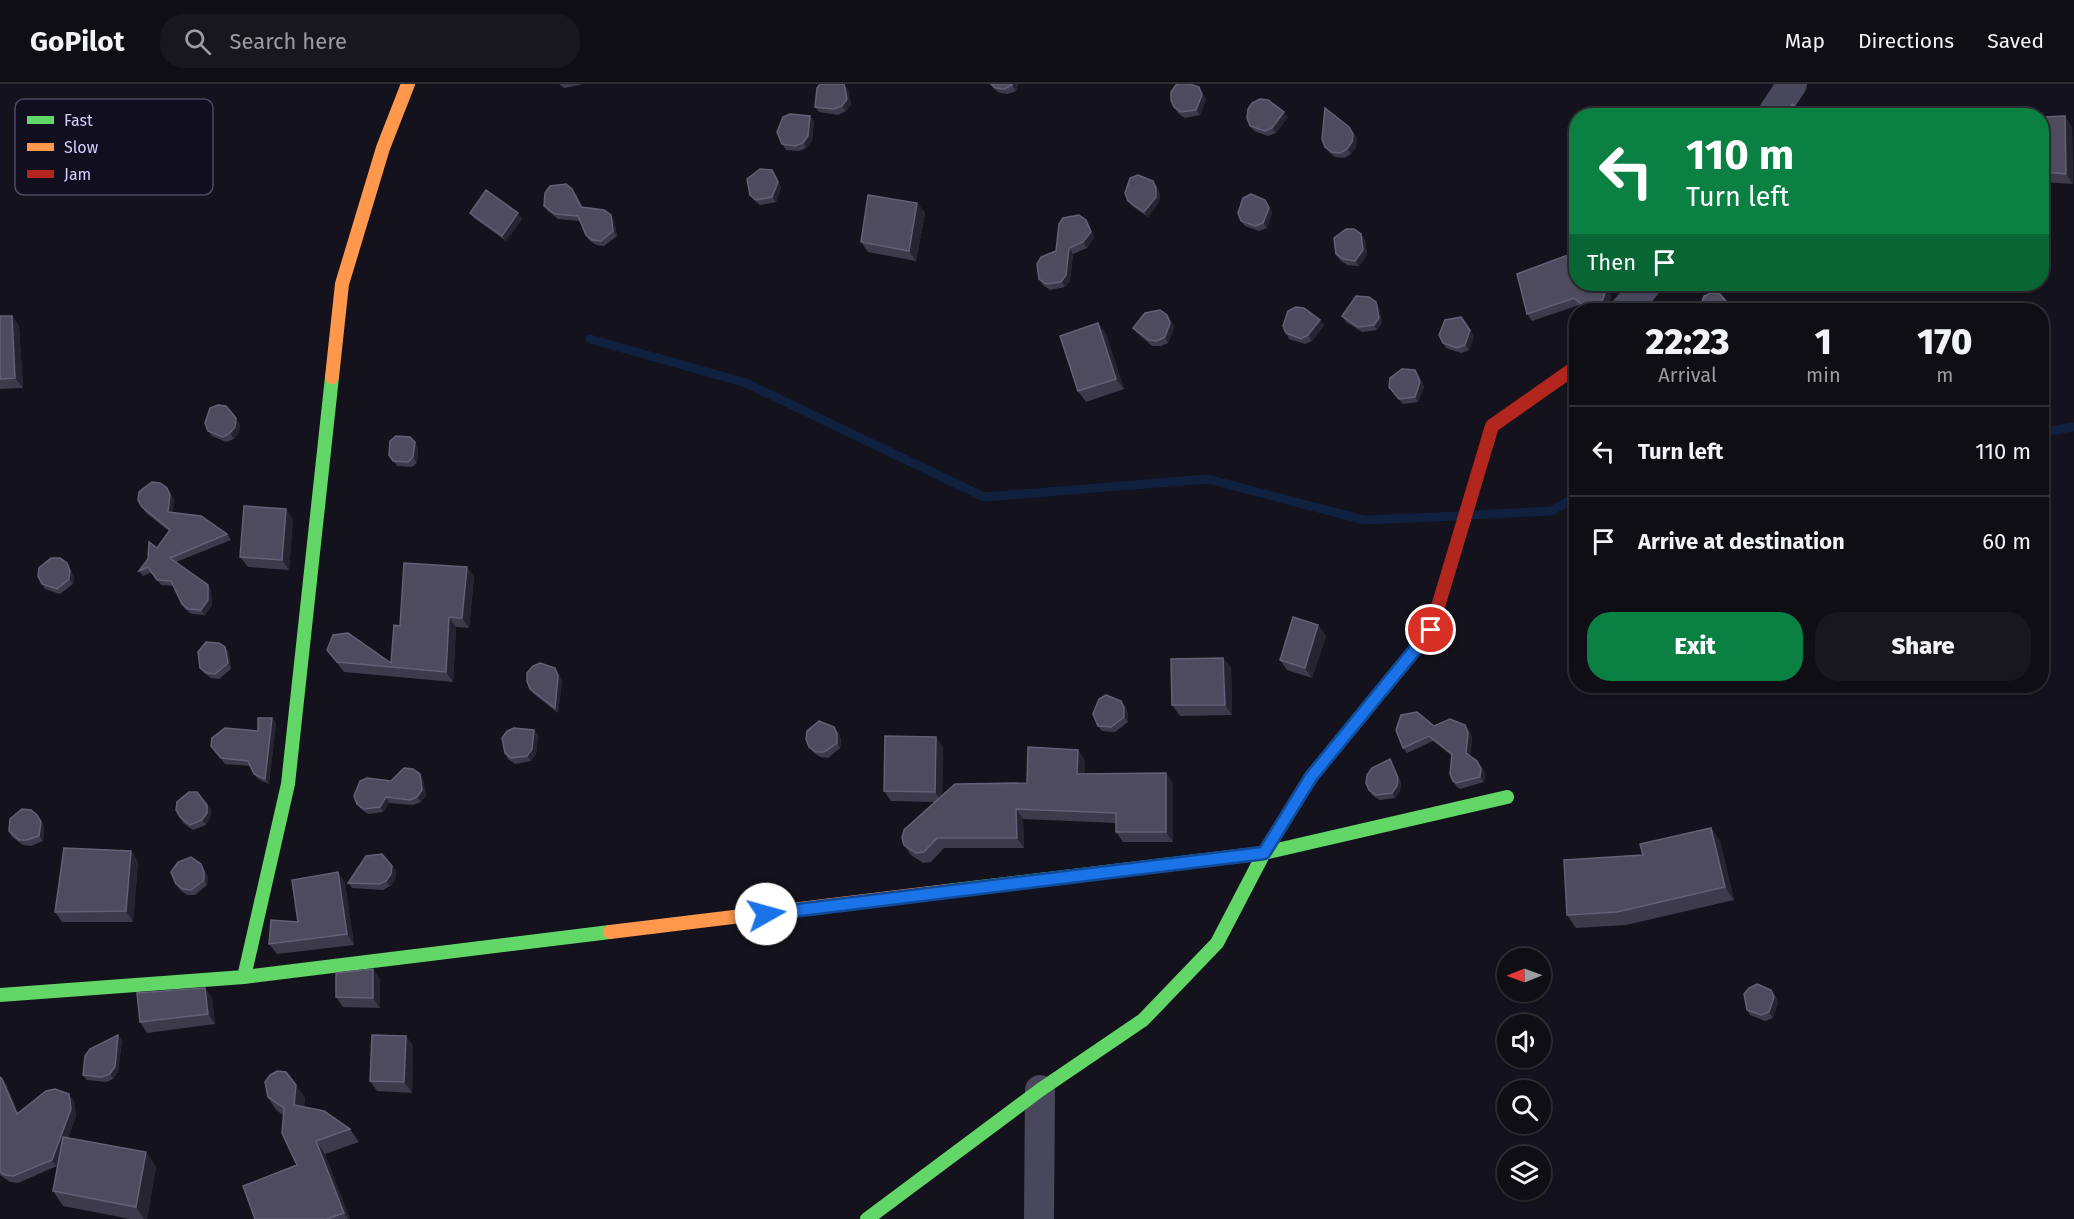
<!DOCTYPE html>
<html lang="en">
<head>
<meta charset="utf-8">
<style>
	body { margin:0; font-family:"Fira Sans",sans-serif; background:#18171e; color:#f1f3f6; height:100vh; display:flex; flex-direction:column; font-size:22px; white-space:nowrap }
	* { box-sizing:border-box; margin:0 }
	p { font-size:20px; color:#9b9ca0 }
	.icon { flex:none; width:33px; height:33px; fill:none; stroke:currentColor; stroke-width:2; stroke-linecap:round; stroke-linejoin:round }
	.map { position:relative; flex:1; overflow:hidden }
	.panel { position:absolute; left:1569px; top:219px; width:480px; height:390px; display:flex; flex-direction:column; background:#0f0e15; border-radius:24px; box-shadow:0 2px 4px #0004,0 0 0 2px #2f2e34 }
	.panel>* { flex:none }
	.top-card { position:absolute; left:1569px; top:24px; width:480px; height:183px; border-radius:24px; box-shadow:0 2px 4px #0004,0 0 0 2px #2f2e34; background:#0b8043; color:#fff; overflow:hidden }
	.needle { width:39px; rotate:269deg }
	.controls { position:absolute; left:1497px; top:864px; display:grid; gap:12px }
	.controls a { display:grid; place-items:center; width:54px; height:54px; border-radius:50%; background:#0f0e15; box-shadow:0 2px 4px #0004,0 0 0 2px #2f2e34; font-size:30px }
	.pin { position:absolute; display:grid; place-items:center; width:51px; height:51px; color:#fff; margin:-26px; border:3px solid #fff; border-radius:50%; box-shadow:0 2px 6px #0007 }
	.me { position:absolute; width:66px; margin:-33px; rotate:83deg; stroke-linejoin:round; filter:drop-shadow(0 0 4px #0008) }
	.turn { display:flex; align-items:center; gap:21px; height:126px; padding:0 18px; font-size:27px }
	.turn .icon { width:78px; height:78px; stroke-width:2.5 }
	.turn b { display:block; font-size:42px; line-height:51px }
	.then { display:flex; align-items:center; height:57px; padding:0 18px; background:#0003; gap:12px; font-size:22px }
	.eta { display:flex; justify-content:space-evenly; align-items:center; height:102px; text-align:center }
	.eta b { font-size:36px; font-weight:800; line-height:42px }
	.action { display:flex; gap:12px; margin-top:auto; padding:12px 18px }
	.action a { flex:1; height:69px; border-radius:24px; background:#0b8043; color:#fff; font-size:24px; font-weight:800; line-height:69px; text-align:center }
	.action a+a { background:#18171e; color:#f1f3f6 }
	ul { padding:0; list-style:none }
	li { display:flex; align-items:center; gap:18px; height:90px; padding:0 18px; border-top:2px solid #2f2e34 }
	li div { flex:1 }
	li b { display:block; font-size:22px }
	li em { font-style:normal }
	header { display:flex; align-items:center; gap:36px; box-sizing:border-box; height:84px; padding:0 30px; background:#0f0e15; border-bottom:2px solid #2f2e34 }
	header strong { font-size:28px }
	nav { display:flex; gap:33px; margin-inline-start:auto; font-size:21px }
	.search { width:420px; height:54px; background:#18171e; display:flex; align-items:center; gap:15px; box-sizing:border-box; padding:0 21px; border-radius:24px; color:#9b9ca0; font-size:22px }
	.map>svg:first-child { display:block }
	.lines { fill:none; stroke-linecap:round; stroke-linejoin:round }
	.stream { stroke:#0f213f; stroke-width:9 }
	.street { stroke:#49475c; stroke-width:30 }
	.fast { stroke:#63d668; stroke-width:14 }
	.slow { stroke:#ff974d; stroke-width:14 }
	.jam { stroke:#b3261e; stroke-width:14 }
	.wall { fill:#3d3b4b }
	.shaded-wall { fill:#262430 }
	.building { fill:#4e4b5e; stroke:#636077; stroke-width:1.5 }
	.route-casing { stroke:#114b97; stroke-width:15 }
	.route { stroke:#1a73e8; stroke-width:10 }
	.key { fill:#110e20; stroke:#4c4862; stroke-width:1.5 }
	.key-label { font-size:16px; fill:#d5cffc }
</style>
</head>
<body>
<header>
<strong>GoPilot</strong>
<div class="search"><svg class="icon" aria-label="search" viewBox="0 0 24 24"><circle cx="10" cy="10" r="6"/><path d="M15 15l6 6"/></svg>Search here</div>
<nav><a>Map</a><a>Directions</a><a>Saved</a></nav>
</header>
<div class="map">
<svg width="2074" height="1135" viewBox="0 0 2074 1135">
	<rect width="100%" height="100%" fill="#14121c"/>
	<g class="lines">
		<path class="stream" d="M590 255 746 299 984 413 1208 395 1364 436 1459 432
			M2042 348 2074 343
			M1472 431 1551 427 1576 413"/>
		<path class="street" d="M1771 32 1792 0
			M1625 226 1647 200
			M1039 1135 1040 1006"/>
		<path class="fast" d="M947 807 1264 769 1507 713
			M244 893 288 700 332 293
			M0 911 244 893 610 848
			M867 1135 1040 1006 1143 936 1217 859 1264 769 1311 693 1405 578"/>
		<path class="slow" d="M332 293 342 200 383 64 408 0
			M610 848 947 807"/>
		<path class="jam" d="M1405 578 1431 546 1492 342 1576 283"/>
	</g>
	<path class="wall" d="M559 0H581L580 1 564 4Z
		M990 0H1018L1016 7 1008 10 1000 9 993 4Z
		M1199 3 1202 8 1206 16 1200 31 1185 34 1178 29 1174 23Z
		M848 5 851 21 846 27 838 31 819 28 815 23Z
		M1288 33 1276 49 1268 52 1254 47 1250 42Z
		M2042 33 2072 43 2073 100 2042 98Z
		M814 37 812 57 806 64 799 67 786 66 782 60Z
		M1353 48 1357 55 1356 63 1351 70 1344 74 1335 73 1329 68 1325 63Z
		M198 64 201 72 196 87 188 90 174 85 170 79Z
		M776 92 781 104 776 118 760 121 754 116 750 111Z
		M1153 97 1156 102 1160 110 1159 118 1148 133 1132 122 1128 117Z
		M576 110 583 124 611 131 614 136 617 152 604 162 596 161 589 156 586 151 580 137 558 135 548 127 544 122Z
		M1265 116 1269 122 1272 129 1267 144 1259 147 1245 142 1241 137Z
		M917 119 925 129 916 177 868 168 861 158Z
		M470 129 522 135 506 157 474 134Z
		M1086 136 1089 141 1094 153 1087 164 1073 170 1070 197 1065 203 1050 206 1043 201 1039 195 1056 167Z
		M1365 155 1367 171 1359 182 1347 181 1340 176 1336 170Z
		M1576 200H1605L1611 212 1608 222 1603 226H1586L1579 221 1532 237 1527 230Z
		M2015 200H2026V203Z
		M1376 218 1379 223 1382 239 1377 246 1362 248 1346 238 1342 232Z
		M1167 231 1171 237 1174 244 1168 259 1161 262H1152L1137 249 1133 244Z
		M0 232H12L19 242 23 304 0 305Z
		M1320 236 1324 241 1312 257 1305 260 1289 255 1286 249Z
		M1098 239 1106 250 1124 305 1086 318 1078 307Z
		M1474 251 1469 266 1461 269 1446 264 1443 259Z
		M1415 286 1419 291 1424 303 1418 318 1403 320 1389 303Z
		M240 340 239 348 234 355 226 358 212 352 208 347Z
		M415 358 418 364 417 379 412 383 397 382 389 371Z
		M167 404 174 416 172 429 227 450 231 456 176 478 211 506 212 521 205 531 192 530 185 525 182 520 174 502 161 501 152 488 143 492 139 487 169 447 146 429 142 423Z
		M293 435 289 486 248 483 240 473Z
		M67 479 70 485 74 492 73 500 60 510 45 505 42 500Z
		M467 483 474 493 469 544 456 543 453 598 344 588 327 566 391 579 400 542Z
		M1318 541 1326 552 1312 594 1287 586 1280 576Z
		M225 563 229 569 231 585 219 595 211 594 204 589 200 584Z
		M1223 574 1231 584 1232 631 1180 632 1172 621Z
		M559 590 562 597 558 629 534 610 530 605Z
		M1635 602H1658L1657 604 1641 606Z
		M1121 617 1125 622 1128 630V638L1115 648 1102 647 1098 642Z
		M272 634 276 639 269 700 258 695 254 690 251 682 225 680 211 662 258 647Z
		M1465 641 1469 646 1472 654 1470 672 1481 682 1485 690 1484 698 1460 705 1457 703 1453 697 1452 672 1433 657 1407 669 1403 664 1434 642Z
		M834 643 838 648 841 656 840 664 828 674 820 673 813 668 809 663Z
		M534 646 538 651 536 670 531 677 515 680 508 675 505 669Z
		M943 663 942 711 1027 699 1085 676 1084 690 1173 699V758H1123L1116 748V739L1023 735 1024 764H944L931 778 923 779 911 771 904 761 935 718 891 717 884 707Z
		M1390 675 1393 680 1401 699 1400 707 1395 714 1380 716 1373 712 1369 706Z
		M423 696 426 711 421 718 413 721 389 719 383 728 368 730 361 725 357 720 391 697Z
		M207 721 211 726 210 734 206 741 193 746 183 739 180 733Z
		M41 736 44 744 43 757 31 762 23 761 12 753 9 747Z
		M1711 744 1720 757 1734 816 1626 841 1576 844 1567 831 1643 771Z
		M131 767 138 778 133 838H62L55 828Z
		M392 782 396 787 395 796 390 802 383 806 352 804 348 799Z
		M204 786 208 793 207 801 195 811H187L180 806 176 800Z
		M338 788 345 799 354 861 277 870 269 860 298 838Z
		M373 885 380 895V924L343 923 336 913Z
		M205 904 212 914 215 940 147 949 140 938Z
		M1771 906 1775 911 1778 919 1773 934 1765 937 1750 931 1747 926Z
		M406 952 413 962 412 1009 377 1007 370 997Z
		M122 956 118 988 113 995 106 998 87 996 83 991Z
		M0 993 7 1002 18 1029 74 1017 76 1032 68 1054 146 1068 156 1083 147 1135H130L63 1122 53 1107 57 1082 18 1099 10 1098 0 1091Z
		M268 1013H305L304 1023 350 1045 359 1058 325 1070 350 1135H255L297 1081 283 1031 276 1026Z"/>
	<path class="shaded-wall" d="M844 0 848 5 851 21 846 27 842 22Z
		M1012 0H1018L1016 7 1012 1Z
		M1199 3 1202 8 1206 16 1200 31 1196 26Z
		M1284 28 1288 33 1276 49 1272 44Z
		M810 32 814 37 812 57 806 64 803 59Z
		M2065 32 2072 43 2073 100 2066 90Z
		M1349 43 1357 55 1356 63 1351 70 1347 65Z
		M194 59 198 64 201 72 196 87 192 81Z
		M772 86 776 92 781 104 776 118 772 113Z
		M1153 97 1156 102 1160 110 1159 118 1148 133 1144 128Z
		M1265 116 1269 122 1272 129 1267 144 1263 139Z
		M917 119 925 129 916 177 909 167Z
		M518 129 522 135 506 157 502 152Z
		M611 131 614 136 617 152 613 147Z
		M1086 136 1089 141 1094 153 1087 164 1083 158Z
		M1361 150 1365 155 1367 171 1359 182 1355 177Z
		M1069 164 1073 170 1070 197 1065 203 1061 198Z
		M1603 200H1605L1611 212 1608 222 1603 215Z
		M1376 218 1379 223 1382 239 1377 246 1374 241Z
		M1167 231 1171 237 1174 244 1168 259 1165 253Z
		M12 232 19 242 23 304 15 294Z
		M1320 236 1324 241 1312 257 1308 251Z
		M1098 239 1106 250 1124 305 1116 295Z
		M1470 246 1474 251 1469 266 1465 261Z
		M1415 286 1419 291 1424 303 1418 318 1415 313Z
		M236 334 240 340 239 348 234 355 230 349Z
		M415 358 418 364 417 379 413 373Z
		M167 404 174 416 172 433 168 428Z
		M286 425 293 435 289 486 282 476Z
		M67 479 70 485 74 492 73 500 69 495Z
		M467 483 474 493 469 544 462 534Z
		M208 501 211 506 212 521 205 531 201 526Z
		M449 533 456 543 453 598 446 588Z
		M1318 541 1326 552 1312 594 1305 584Z
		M225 563 229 569 231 585 228 579Z
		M1223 574 1231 584 1232 631 1225 621Z
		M555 584 559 590 562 597 558 629 555 624Z
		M1121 617 1125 622 1128 630V638L1124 633Z
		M272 634 276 639 269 700 265 695Z
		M1465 641 1469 646 1472 654 1470 674 1466 669Z
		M834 643 838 648 841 656 840 664 837 659Z
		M534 646 538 651 536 670 531 677 527 672Z
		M936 653 943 663 942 718 935 708Z
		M1078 666 1085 676 1084 700 1077 690Z
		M1390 675 1393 680 1401 699 1400 707 1395 714 1392 709Z
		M1477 677 1485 690 1484 698 1480 693Z
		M1166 689 1173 699V758L1166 748Z
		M420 690 423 696 426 711 421 718 417 713Z
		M386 713 389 719 383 728 380 723Z
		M207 721 211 726 210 734 206 741 202 736Z
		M1016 725 1023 735 1024 764 1017 754Z
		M37 731 41 736 44 744 43 757 39 752Z
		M1711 744 1720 757 1734 816 1725 803Z
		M131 767 138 778 133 838 126 827Z
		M201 780 208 793 207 801 204 796Z
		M392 782 396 787 395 796 390 802 386 797Z
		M338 788 345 799 354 861 347 850Z
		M373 885 380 895V924L373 914Z
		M205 904 212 914 215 940 208 930Z
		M1771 906 1775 911 1778 919 1773 934 1769 928Z
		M118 951 122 956 118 988 113 995 110 990Z
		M406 952 413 962 412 1009 404 998Z
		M2 995 7 1002 22 1037 17 1030Z
		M296 1001 305 1013 302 1033 294 1021Z
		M69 1010 74 1017 76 1032 57 1083 52 1076Z
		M316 1057 325 1070 350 1135H348L344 1129Z
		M146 1068 156 1083 147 1135H144L136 1123Z"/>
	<path class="building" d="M820 0H844L847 15 842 22 834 25 815 23 817 4Z
		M991 0H1012V1L1004 5 996 4Z
		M1179 0H1190L1199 3 1202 11 1196 26 1181 28 1174 23 1171 16V8L1176 1Z
		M1260 15 1268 16 1284 28 1272 44 1265 47 1250 42 1247 34 1248 25 1252 19Z
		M1792 20 1810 32H1785Z
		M1325 24 1349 43 1353 50 1352 58 1347 65 1340 69 1332 68 1325 63 1322 55Z
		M790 30 810 32 808 52 803 59 795 62 782 60 777 48 783 33Z
		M2065 32 2066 90 2042 88V33Z
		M760 85 772 86 778 98 772 113 756 116 750 111 747 95Z
		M1138 91 1153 97 1156 104V113L1144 128 1128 117 1125 109 1130 94Z
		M566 100 572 105 581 123 604 126 611 131 613 147 601 157 592 156 586 151 578 132 555 130 544 122 545 109 550 102Z
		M486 106 518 129 502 152 470 129Z
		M1251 110 1265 116 1269 124 1263 139 1255 142 1241 137 1238 129 1243 114Z
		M868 111 917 119 909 167 861 158Z
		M1079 131 1086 136 1091 148 1083 158 1069 164 1066 191 1061 198 1046 200 1039 195 1037 180 1041 173 1056 167 1059 140 1063 134Z
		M1346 145H1354L1361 150 1363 166 1355 177 1343 175 1336 170 1334 154Z
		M1576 168V200H1603L1606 205 1603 215 1592 223 1584 222 1574 214 1527 230 1517 190Z
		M1711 209 1720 210 1730 222 1729 226H1699L1704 212Z
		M1356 212 1369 213 1376 218 1379 234 1374 241 1358 243 1342 232Z
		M1296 223 1304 224 1320 236 1308 251 1301 255 1286 249 1283 242 1288 227Z
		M1160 226 1167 231 1170 239 1165 253 1157 257 1149 256 1133 244 1145 229Z
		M0 232H12L15 294 0 295Z
		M1461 233 1470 246 1465 261 1457 264 1443 259 1439 251 1445 236Z
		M1098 239 1116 295 1078 307 1060 252Z
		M1402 285 1415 286 1420 298 1415 313 1399 315 1389 303 1390 294Z
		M218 321 226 322 236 334 235 343 230 349 223 353 208 347 205 339 210 324Z
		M396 352 410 353 415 358 413 373 408 378 393 377 389 371 390 357Z
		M152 398 160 399 167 404 170 411 168 428 201 432 227 450 170 474 208 501V516L201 526 188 525 182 520 171 497 157 496 148 483 139 487 148 475 149 458 157 464 170 446 142 423 138 416 139 408Z
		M244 422 286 425 282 476 240 473Z
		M51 474H60L67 479 70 487 69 495 57 505 42 500 38 492 39 484Z
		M404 479 467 483 462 534 449 533 446 588 337 578 327 566 333 551 348 549 391 579 394 541 400 542Z
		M1293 533 1318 541 1305 584 1280 576Z
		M206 558 219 559 225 563 228 579 215 590 207 589 200 584 198 568Z
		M1223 574 1225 621H1172L1171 575Z
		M540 579 555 584 558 592 555 624 530 605 527 597V589L533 582Z
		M1106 611 1121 617 1124 624V633L1111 643 1098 642 1093 630 1099 615Z
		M1417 628 1434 642 1450 635 1465 641 1468 649 1466 669 1477 677 1481 685 1480 693 1456 699 1453 697 1450 690 1452 670 1429 652 1403 664 1396 646 1401 631Z
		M258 634H272L265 695 254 690 248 677 221 674 211 662 212 654 225 644 258 647Z
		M819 637 834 643 837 650V659L824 668H816L809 663 806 655 807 647Z
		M514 644 534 646 532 665 527 672 511 674 505 669 502 654 507 647Z
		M885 652 936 653 935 708 884 707Z
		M1028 663 1078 666 1077 690 1166 689V748H1116V729L1016 725 1017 754H937L924 768 916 769 904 761 902 754 904 746 955 700 1027 699Z
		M1390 675 1398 694 1397 702 1392 709 1376 711 1369 706 1366 699 1367 691 1372 684Z
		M404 684 413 685 420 690 422 706 417 713 410 716 386 713 380 723 364 725 357 720 354 712 360 697 367 694 391 697Z
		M189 708H197L207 721V729L202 736 190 741 180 733 176 726 177 718Z
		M22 725 31 726 37 731 41 738 39 752 27 756H19L9 747 10 735Z
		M1711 744 1725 803 1617 828 1567 831 1564 776 1643 771 1640 760Z
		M64 764 131 767 126 827 55 828Z
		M382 770 392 782 391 790 386 797 379 800 348 799 366 772Z
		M191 773 201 780 204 788V796L191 806 183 805 176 800 171 788 178 778Z
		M338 788 347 850 269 860 271 836 298 838 292 796Z
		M373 885V914L336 913V889Z
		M1757 900 1771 906 1774 913 1769 928 1761 931 1747 926 1744 910 1749 904Z
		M205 904 208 930 140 938 137 909Z
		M118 951 115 983 110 990 102 993 83 991 85 972 90 965Z
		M372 951 406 952 404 998 370 997Z
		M277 987 286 988 296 1001 294 1021 324 1027 350 1045 316 1057 344 1129 327 1135H255L243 1102 297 1081 282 1049 284 1024 268 1013 265 998 270 991Z
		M0 993 2 995 17 1030 46 1007 55 1005 69 1010 71 1025 52 1076 13 1092 5 1091 0 1088Z
		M63 1053 146 1068 136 1123 53 1107Z"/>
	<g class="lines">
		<g class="route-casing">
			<path id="route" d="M766 830 1264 769 1311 693 1431 546"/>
		</g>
		<use href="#route" class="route"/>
	</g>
	<rect x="15" y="15" width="198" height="96" rx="9" class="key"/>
	<rect x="27" y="32" width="27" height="8" fill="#63d668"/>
	<rect x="27" y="59" width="27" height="8" fill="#ff974d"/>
	<rect x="27" y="86" width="27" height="8" fill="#b3261e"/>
	<g class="key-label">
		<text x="64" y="42">Fast</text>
		<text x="64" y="69">Slow</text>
		<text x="64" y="96">Jam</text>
	</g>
</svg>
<div class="controls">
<a><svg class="needle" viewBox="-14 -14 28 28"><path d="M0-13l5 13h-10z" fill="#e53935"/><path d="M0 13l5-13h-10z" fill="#9b9ca0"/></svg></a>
<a><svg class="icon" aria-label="sound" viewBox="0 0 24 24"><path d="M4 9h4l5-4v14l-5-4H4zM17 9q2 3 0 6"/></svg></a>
<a><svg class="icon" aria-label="search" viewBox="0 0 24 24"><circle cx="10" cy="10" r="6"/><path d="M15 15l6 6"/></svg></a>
<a><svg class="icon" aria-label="layers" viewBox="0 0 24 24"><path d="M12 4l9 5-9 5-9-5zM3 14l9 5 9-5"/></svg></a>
</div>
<div class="pin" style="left:1431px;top:546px;background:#d93025"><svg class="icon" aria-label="arrive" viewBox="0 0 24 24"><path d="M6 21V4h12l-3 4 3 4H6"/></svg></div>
<svg class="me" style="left:766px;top:830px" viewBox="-20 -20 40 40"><circle r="19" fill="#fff"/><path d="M0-13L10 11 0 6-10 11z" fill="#1a73e8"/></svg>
<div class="top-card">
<div class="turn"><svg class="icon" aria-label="left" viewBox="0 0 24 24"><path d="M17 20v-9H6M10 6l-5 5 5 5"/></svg><div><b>110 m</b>Turn left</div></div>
<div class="then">Then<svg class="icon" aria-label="arrive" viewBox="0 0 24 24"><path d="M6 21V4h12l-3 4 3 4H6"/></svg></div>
</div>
<section class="panel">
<div class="eta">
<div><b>22:23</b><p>Arrival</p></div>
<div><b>1</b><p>min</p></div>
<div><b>170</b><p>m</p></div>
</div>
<ul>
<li><svg class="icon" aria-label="left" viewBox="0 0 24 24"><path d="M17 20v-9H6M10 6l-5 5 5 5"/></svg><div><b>Turn left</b></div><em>110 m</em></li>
<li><svg class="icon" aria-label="arrive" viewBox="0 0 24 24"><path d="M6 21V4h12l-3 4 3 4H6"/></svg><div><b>Arrive at destination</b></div><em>60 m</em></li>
</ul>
<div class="action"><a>Exit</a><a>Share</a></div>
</section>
</div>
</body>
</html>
